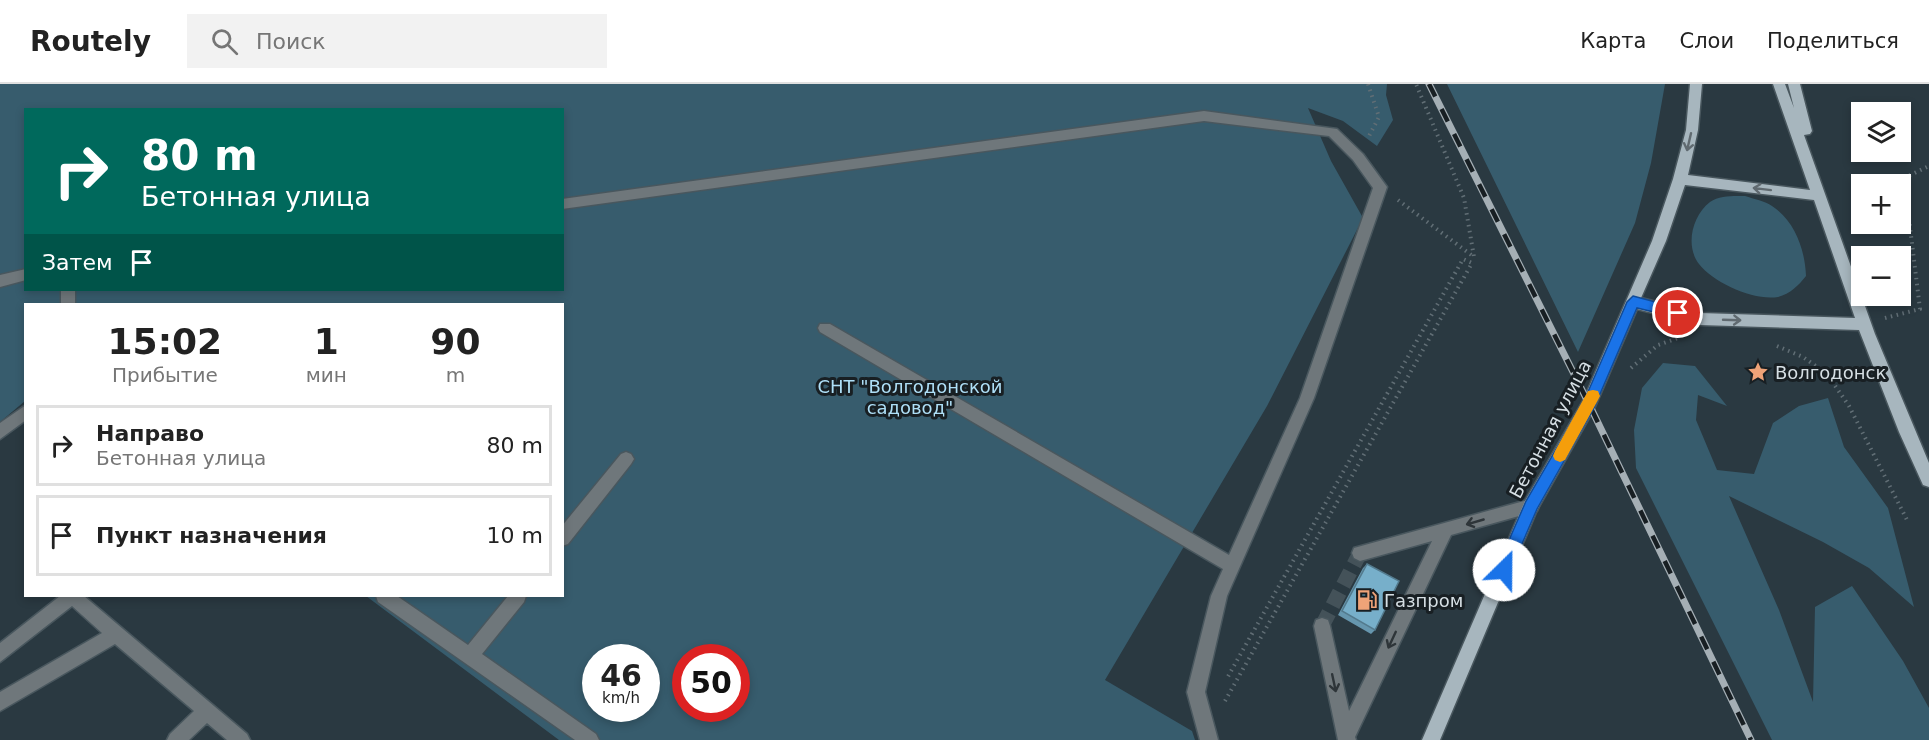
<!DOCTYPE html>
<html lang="ru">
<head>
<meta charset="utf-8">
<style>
	body { margin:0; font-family:"DejaVu Sans",sans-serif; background:#f2f2f2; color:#222; height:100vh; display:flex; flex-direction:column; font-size:22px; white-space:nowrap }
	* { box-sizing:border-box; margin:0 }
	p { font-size:20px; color:#767676 }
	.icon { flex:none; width:33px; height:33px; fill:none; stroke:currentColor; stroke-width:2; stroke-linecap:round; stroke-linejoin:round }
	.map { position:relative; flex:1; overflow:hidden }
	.drawer { position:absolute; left:24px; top:219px; width:540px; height:294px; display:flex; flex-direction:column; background:#fff; border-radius:0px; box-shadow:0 3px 9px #0003 }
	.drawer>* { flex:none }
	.guide { position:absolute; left:24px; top:24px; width:540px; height:183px; border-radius:0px; box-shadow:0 3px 9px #0003; background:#00695c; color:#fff; overflow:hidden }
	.tools { position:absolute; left:1851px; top:18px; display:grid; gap:12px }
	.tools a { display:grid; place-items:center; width:60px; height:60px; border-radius:0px; background:#fff; box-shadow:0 3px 9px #0003; font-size:30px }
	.speed { position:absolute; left:582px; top:560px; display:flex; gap:12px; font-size:30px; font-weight:700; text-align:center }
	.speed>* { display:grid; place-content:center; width:78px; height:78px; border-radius:50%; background:#fff; box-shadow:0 3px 9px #0003; line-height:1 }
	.speed small { font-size:15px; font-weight:400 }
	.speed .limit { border:9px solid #d22; background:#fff; color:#111 }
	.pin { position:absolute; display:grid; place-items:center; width:51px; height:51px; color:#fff; margin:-26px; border:3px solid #fff; border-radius:50%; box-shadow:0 2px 6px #0007 }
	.me { position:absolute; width:66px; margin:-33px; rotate:23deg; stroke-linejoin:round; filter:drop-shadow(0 0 4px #0008) }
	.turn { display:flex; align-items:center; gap:21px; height:126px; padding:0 18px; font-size:27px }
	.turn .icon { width:78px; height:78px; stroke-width:2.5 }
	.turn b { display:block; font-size:42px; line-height:51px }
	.then { display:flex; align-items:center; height:57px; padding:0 18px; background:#0003; gap:12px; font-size:22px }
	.eta { display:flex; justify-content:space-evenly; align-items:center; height:102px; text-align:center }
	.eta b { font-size:36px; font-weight:600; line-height:42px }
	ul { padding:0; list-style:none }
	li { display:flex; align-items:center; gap:18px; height:81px; margin:0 12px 9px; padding:0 6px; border:3px solid #e0e0e0; border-radius:0px }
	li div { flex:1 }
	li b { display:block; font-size:22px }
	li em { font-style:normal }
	header { display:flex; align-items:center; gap:36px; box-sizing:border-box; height:84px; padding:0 30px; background:#fff; border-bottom:2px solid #e0e0e0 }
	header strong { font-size:28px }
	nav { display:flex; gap:33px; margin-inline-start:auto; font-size:21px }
	.search { width:420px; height:54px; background:#f2f2f2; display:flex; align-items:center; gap:15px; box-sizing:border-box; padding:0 21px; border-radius:0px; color:#767676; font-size:22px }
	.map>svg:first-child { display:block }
	.green { fill:#375c6d; fill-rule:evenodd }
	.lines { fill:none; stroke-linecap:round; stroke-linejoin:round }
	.minor-tunnel { stroke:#445259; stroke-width:15; stroke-dasharray:15 8; stroke-linecap:butt }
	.minor-casing { stroke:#49575e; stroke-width:3 }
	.major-casing { stroke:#49575e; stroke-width:3 }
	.path { stroke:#616e75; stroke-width:4; stroke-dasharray:1.5 4.5; stroke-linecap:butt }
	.minor { fill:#6f777b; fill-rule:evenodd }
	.major { fill:#a7b6be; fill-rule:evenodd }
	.rail-casing { stroke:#a5afb5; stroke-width:7 }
	.rail { stroke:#181f23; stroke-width:4.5; stroke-dasharray:14; stroke-linecap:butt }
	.wall { fill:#6696ae }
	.building { fill:#77afca; stroke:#537a8d; stroke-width:1.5 }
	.oneway { stroke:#606a70 }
	.oneway2 { stroke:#2e3539 }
	.route { fill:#1a73e8; stroke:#114b97; stroke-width:1.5 }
	.slow { fill:#f59e0b }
	.labels { text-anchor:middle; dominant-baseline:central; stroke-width:6; stroke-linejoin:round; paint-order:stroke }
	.poi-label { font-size:18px; fill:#d6dfe4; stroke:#181f23; text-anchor:start }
	.park-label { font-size:18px; fill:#aedff7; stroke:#181f23 }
	.street-label { font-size:18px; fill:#d6dfe4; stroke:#181f23 }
</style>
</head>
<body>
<header>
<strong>Routely</strong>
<div class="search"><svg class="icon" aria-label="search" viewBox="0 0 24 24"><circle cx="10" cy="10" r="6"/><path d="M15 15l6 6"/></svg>Поиск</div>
<nav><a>Карта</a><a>Слои</a><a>Поделиться</a></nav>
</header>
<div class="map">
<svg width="1929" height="656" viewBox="0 0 1929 656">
	<rect width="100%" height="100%" fill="#2a3941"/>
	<path class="green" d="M0 0H1387L1386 11 1393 36 1377 62 1343 37 1308 24 1331 77 1363 134 1267 322 1105 596 1192 647 1195 656H559L366 512H562V220H26L25 317 0 338ZM26 26H562V206H26ZM596 573H646V624H596ZM686 573H736V624H686Z
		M1447 0H1665L1651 79 1635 139 1578 268Z
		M1745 112C1754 115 1765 117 1772 122 1795 137 1805 166 1806 192 1799 201 1790 210 1778 213 1754 217 1714 199 1699 180 1685 162 1692 132 1710 118 1720 111 1734 112 1745 112Z
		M1663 279 1695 282 1727 322 1698 311 1696 336 1717 386 1754 390 1773 339 1799 322 1828 314 1844 363 1888 424 1914 523 1869 484 1823 458 1729 412 1779 526 1813 618 1815 523 1852 502 1903 577 1929 624V656H1772L1636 384 1634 346 1642 304Z"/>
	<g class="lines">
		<path class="minor-tunnel" d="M1322 542 1360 469"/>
		<g class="minor-casing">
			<path id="minor" d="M1204 27 1337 45 1363 70 1387 103 1314 314 1227 512 1205 608 1218 656H1200L1187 608 1211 512 1223 485 820 248 818 244 820 240H830L1229 471 1300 314 1373 104 1353 76 1329 52 1204 37 562 125V115Z
				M26 185V196L0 203V191Z
				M61 206H75V220H61Z
				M26 321V336L0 355V339Z
				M626 368 631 370 634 375 631 380 568 460 562 462V442L621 370Z
				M1531 415 1537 417 1539 422 1537 427 1451 451 1355 653 1356 656H1338L1314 542 1316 536 1322 534 1328 536 1330 542 1349 627 1432 457 1360 477 1354 474 1352 469 1354 464Z
				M60 512H84L247 650 250 656H227L207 639 189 656H167L170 650 194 627 115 560 0 627V608L102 549 72 522 0 578V559Z
				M376 512H397L468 561 508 512H526L524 518 482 570 596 650 599 656H575L378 518Z"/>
		</g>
		<g class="major-casing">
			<path id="major" d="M1690 0H1702L1698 46 1688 91 1810 106 1773 0H1785L1794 24 1788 0H1800L1812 47 1810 50 1804 51 1875 250 1929 379V403L1923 401 1899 348 1859 246 1700 241 1637 225 1594 325 1537 426 1440 656H1422L1525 417 1583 317 1652 157 1673 95 1686 46ZM1685 101 1814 116 1855 234 1700 229 1641 214 1666 157Z"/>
		</g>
		<path class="path" d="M1368 0 1379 33 1368 54
			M1398 116 1474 173 1464 114 1416 0
			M1885 234 1920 225 1904 94 1929 82
			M1777 262 1803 273 1827 290 1849 322 1907 436
			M1631 284 1658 261 1678 254
			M1225 617 1472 179 1463 175 1226 596"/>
		<use href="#minor" class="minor"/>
		<use href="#major" class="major"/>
		<g class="rail-casing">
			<path id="rail" d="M1429 0 1589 320 1751 656"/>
		</g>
		<use href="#rail" class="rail"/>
	</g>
	<path class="wall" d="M1367 480 1375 546 1371 550 1338 531 1363 484Z"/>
	<path class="building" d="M1367 480 1399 497 1375 546 1342 527Z"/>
	<defs><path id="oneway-shaft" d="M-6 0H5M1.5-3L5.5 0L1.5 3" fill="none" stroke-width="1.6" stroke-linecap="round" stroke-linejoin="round" transform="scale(1.5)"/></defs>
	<g class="oneway">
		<use href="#oneway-shaft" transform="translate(1689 58) rotate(103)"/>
		<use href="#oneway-shaft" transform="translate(1762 105) rotate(-173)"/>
		<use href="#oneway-shaft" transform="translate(1732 236) rotate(2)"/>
	</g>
	<g class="oneway2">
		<use href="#oneway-shaft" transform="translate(1475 438) rotate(164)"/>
		<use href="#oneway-shaft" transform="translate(1392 556) rotate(115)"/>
		<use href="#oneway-shaft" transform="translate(1334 599) rotate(78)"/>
	</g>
	<path class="route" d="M1633 212 1678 224 1684 229 1678 234 1637 224 1594 324 1537 425 1509 490 1504 493 1499 490 1496 486 1526 417 1584 317 1627 218Z"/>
	<path class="slow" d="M1593 306 1598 307 1600 312 1598 316 1565 376 1560 378 1555 376 1553 372 1555 367 1588 307Z"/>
	<defs>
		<g id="sight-bare" transform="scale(1.62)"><path d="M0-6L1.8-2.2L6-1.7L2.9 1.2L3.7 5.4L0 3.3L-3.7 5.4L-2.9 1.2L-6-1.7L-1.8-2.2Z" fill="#efa378" stroke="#181f23" stroke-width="2.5" paint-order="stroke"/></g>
		<g id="fuel-bare" transform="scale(1.62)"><path d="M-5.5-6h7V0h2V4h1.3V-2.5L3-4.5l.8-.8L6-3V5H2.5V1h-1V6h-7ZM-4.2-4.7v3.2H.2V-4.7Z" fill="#efa378" stroke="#181f23" stroke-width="2.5" paint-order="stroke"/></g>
	</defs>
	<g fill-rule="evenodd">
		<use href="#sight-bare" x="1758" y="288"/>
		<use href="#fuel-bare" x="1367" y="516"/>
	</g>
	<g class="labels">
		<g class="poi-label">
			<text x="1775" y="288">Волгодонск</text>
			<text x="1384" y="516">Газпром</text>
		</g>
		<g class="park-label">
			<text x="910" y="302">СНТ "Волгодонской<tspan x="910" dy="21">садовод"</tspan></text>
		</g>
		<g class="street-label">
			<text transform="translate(1550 345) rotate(-62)">Бетонная улица</text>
		</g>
	</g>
</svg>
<div class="tools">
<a><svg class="icon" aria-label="layers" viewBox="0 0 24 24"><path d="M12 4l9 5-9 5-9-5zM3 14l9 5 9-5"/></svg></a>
<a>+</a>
<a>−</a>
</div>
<div class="speed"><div>46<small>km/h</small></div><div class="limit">50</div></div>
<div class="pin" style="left:1678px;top:229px;background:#d93025"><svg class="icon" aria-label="arrive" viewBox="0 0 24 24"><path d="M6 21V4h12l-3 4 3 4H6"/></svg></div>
<svg class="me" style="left:1504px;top:486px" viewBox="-20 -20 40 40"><circle r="19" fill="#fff"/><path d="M0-13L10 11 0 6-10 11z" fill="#1a73e8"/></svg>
<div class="guide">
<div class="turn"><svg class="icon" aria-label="right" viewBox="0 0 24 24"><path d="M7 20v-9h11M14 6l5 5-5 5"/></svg><div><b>80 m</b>Бетонная улица</div></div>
<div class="then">Затем<svg class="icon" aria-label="arrive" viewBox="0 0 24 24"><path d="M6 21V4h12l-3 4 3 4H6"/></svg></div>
</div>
<section class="drawer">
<div class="eta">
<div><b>15:02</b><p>Прибытие</p></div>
<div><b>1</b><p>мин</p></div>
<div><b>90</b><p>m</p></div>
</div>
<ul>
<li><svg class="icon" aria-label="right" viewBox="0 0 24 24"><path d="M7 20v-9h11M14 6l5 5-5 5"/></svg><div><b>Направо</b><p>Бетонная улица</p></div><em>80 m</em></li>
<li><svg class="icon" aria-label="arrive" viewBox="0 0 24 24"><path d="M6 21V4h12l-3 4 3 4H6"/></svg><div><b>Пункт назначения</b></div><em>10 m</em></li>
</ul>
</section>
</div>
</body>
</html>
